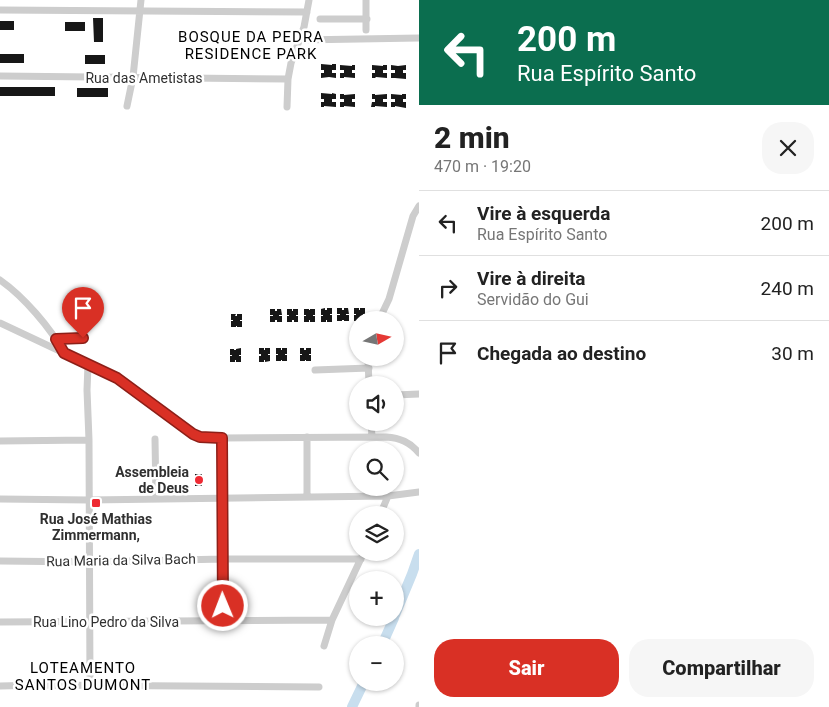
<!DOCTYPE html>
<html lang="pt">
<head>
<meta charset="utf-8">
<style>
	body { margin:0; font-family:Roboto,sans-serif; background:#f6f6f6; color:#222; height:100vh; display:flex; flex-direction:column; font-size:19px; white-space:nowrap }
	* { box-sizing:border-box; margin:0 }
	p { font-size:16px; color:#767676 }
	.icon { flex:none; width:28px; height:28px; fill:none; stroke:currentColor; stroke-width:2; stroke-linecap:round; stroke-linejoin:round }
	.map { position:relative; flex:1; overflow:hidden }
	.drawer { display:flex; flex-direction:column; background:#fff; width:410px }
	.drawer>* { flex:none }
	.top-card { background:#0b6e4f; color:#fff; overflow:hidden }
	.needle { width:32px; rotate:81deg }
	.buttons { position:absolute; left:349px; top:311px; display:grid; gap:10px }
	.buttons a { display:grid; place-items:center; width:55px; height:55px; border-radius:50%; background:#fff; box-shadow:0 1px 4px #0004; font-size:25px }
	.pin { position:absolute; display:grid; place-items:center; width:42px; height:42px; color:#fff; margin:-51px -21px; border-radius:50% 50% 50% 0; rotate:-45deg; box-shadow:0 0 5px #0007 }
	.pin .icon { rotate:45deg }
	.me { position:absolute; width:55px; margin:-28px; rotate:359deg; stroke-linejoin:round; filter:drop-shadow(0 0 4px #0008) }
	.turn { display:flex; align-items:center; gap:18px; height:105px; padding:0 15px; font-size:22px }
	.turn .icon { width:65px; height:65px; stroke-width:2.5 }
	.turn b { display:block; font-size:35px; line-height:42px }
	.round { display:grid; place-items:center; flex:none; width:52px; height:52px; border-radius:20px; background:#f6f6f6 }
	.headline { display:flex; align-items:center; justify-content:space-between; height:85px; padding:0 15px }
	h1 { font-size:30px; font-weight:800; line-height:38px }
	.cta { display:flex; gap:10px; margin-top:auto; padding:10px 15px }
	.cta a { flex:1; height:58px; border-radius:20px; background:#d93025; color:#fff; font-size:20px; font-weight:800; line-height:58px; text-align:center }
	.cta a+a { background:#f6f6f6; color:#222 }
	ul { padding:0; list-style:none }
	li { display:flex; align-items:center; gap:15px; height:65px; padding:0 15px; border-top:1px solid #e0e0e0 }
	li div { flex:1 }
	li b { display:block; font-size:19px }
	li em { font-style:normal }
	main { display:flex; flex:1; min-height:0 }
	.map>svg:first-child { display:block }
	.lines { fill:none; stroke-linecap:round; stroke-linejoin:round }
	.river { stroke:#c8deee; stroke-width:10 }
	.building { fill:#171717 }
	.minor { stroke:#cdcdcd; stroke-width:7 }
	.route-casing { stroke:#8d1f18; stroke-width:12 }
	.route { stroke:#d93025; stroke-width:9 }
	.poi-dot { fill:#ee2a33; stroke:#fff; stroke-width:2 }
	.labels { text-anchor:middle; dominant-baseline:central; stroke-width:5; stroke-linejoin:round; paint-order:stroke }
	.street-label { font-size:14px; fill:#303030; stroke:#fff }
	.poi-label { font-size:14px; font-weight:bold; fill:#303030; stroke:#fff; text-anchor:end }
	.neighbourhood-label { font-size:15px; letter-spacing:1px; fill:#000; stroke:#fff }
</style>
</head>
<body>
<main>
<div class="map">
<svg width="419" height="707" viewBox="0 0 419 707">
	<rect width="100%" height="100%" fill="#fff"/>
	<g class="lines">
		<path class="river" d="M395 615 412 574 419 554
			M382 645 394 618
			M352 707 364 682"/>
	</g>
	<path class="building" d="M93 18H103V42H94Z
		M0 21H14V30H0Z
		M65 22H85V31H65Z
		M0 54H24V63H0Z
		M85 55H105V64H85Z
		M321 64 332 65V64H336V70H332V73H336V78L329 77 321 78V73H324V70H321Z
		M340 65 352 66V65H355V70H352V73H355V78L344 77V78H340V73H344V70H340Z
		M372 65 383 66V65H387V70H383V73H387V78L376 77 375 78H372V73H375V70H372Z
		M391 65 398 66 406 65V70H403V73H406V79L395 78H391V73H395V70H391Z
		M0 87H55V96H0Z
		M77 88H108V97H77Z
		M321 93 332 94V93L336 94V99H332V102H336V107L324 106V107H321V102H324V99H321Z
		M340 94H344V95L355 94V99H352V102H355V107L344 106V107H340V102H344V99H340Z
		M372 94H375V95L387 94V99H383V102H387V107L375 106V107H371L372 102H375V99H372Z
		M391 94 402 95V94H406V99H403V102H406V108L395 106V107H391V102H395V99H391Z
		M325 308V310H327V308H332V314H330V315H332V322H327V320H326V322H321V316H323V315H321V309Z
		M337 308H342V310H344V308H348L349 314H346V315H349V321H344V320H342V321H337V315H340V314H337Z
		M354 308H359V310H360V308H365V314H363V315H365V320L359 319 358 321H354V315H356V314H354Z
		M270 309H275V311H277V309H281L282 315H279V316H282V322H277V320H275V322H270V316H273V315H270Z
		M287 309H292V311H293V309H298V315H296V316H298V322H294V320H292V322H287V316H289V315H287Z
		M304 309H309V310H310V309H315V315H313V316H315V322H310V320H309V322H304V316H306V315H304Z
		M231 314H236L235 316H237V314H242V320H240V321H242V327H237V326H236V327H231V321H233V320H231Z
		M241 348V355H239V356H241V362H236V360H235V362H230V356H232V355H230V349H234V350H236V349Z
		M259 348H264V350H265V348H270V354H268V355H270V361L265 362V360H264V362H259V356H261V354H259Z
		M276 348H281V350H282V348H287V354H285V355H287V361H282V360H281V361H276V355H278V354H276Z
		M300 348H304V350H306V348H311V354H309V355H311V361H306V360H305V361H300V355H302V354H300Z
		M195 474H202V486H195Z"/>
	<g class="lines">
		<path class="minor" d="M366 0V30
			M0 10 307 12
			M320 19H367
			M300 40 419 38
			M0 76 288 79
			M127 106 133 77 141 0
			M287 107 288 79 291 63 304 27 309 0
			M0 280C23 296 51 328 64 353
			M379 320 389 299 413 216 419 206
			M0 323 117 378 193 434 201 437 222 438 386 437C400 438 410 442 419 453
			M56 339 83 338
			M368 358 369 385
			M88 365 87 390 89 440 90 686
			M315 370 369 368
			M395 395 419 394
			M371 422 372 437
			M307 437V497
			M222 438 224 621
			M155 439 156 499
			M0 441 89 440
			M0 499 89 500 388 496 419 492
			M380 515 388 496
			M0 561 90 562 223 559H361
			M0 622 332 620
			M324 646 332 620 364 552
			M0 686 42 685 319 687
			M419 707V705"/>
	</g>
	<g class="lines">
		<g class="route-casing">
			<path id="route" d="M83 338 56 339 64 353 117 378 193 434 200 437 222 438 223 606"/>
		</g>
		<use href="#route" class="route"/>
	</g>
	<g class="poi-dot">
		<circle cx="199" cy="480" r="5"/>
		<rect x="91" y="498" width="10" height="10" rx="2.5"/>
	</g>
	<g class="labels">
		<g class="street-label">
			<text x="144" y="78">Rua das Ametistas</text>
			<text transform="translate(121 560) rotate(-1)">Rua Maria da Silva Bach</text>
			<text x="106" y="622">Rua Lino Pedro da Silva</text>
		</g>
		<g class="poi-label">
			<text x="189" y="472">Assembleia<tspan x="189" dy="16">de Deus</tspan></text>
			<text x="96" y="519" text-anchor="middle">Rua José Mathias<tspan x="96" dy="16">Zimmermann,</tspan></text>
		</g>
		<g class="neighbourhood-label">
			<text x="251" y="37">BOSQUE DA PEDRA<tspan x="251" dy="17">RESIDENCE PARK</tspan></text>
			<text x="83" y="668">LOTEAMENTO<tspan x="83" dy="17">SANTOS DUMONT</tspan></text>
		</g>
	</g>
</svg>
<div class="buttons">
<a><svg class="needle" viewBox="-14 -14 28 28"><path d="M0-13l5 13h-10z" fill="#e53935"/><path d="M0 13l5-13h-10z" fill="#767676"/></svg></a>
<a><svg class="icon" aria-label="sound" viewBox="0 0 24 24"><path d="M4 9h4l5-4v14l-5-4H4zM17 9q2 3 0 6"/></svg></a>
<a><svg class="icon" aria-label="search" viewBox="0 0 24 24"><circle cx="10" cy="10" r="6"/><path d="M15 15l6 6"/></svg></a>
<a><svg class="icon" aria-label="layers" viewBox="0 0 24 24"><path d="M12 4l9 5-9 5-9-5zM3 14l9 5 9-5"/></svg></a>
<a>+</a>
<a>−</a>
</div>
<div class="pin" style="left:83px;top:338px;background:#d93025"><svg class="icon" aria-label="arrive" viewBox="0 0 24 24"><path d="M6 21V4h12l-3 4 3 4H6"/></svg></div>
<svg class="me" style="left:223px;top:606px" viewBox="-20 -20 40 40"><circle r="17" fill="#d93025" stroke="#fff" stroke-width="3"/><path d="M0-11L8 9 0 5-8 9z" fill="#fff"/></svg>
</div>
<section class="drawer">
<div class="top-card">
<div class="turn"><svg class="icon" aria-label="left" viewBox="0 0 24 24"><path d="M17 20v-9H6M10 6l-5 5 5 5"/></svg><div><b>200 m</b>Rua Espírito Santo</div></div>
</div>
<div class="headline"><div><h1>2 min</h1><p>470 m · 19:20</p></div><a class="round"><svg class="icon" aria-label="close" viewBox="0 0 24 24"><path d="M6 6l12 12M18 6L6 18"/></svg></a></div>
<ul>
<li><svg class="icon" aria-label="left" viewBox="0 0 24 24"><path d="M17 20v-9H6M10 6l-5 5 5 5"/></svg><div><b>Vire à esquerda</b><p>Rua Espírito Santo</p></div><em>200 m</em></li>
<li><svg class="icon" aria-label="right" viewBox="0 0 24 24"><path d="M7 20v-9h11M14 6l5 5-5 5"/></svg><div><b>Vire à direita</b><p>Servidão do Gui</p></div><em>240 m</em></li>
<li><svg class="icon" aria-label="arrive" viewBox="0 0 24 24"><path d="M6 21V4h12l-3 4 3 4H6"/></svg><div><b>Chegada ao destino</b></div><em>30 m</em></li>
</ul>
<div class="cta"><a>Sair</a><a>Compartilhar</a></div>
</section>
</main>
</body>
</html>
